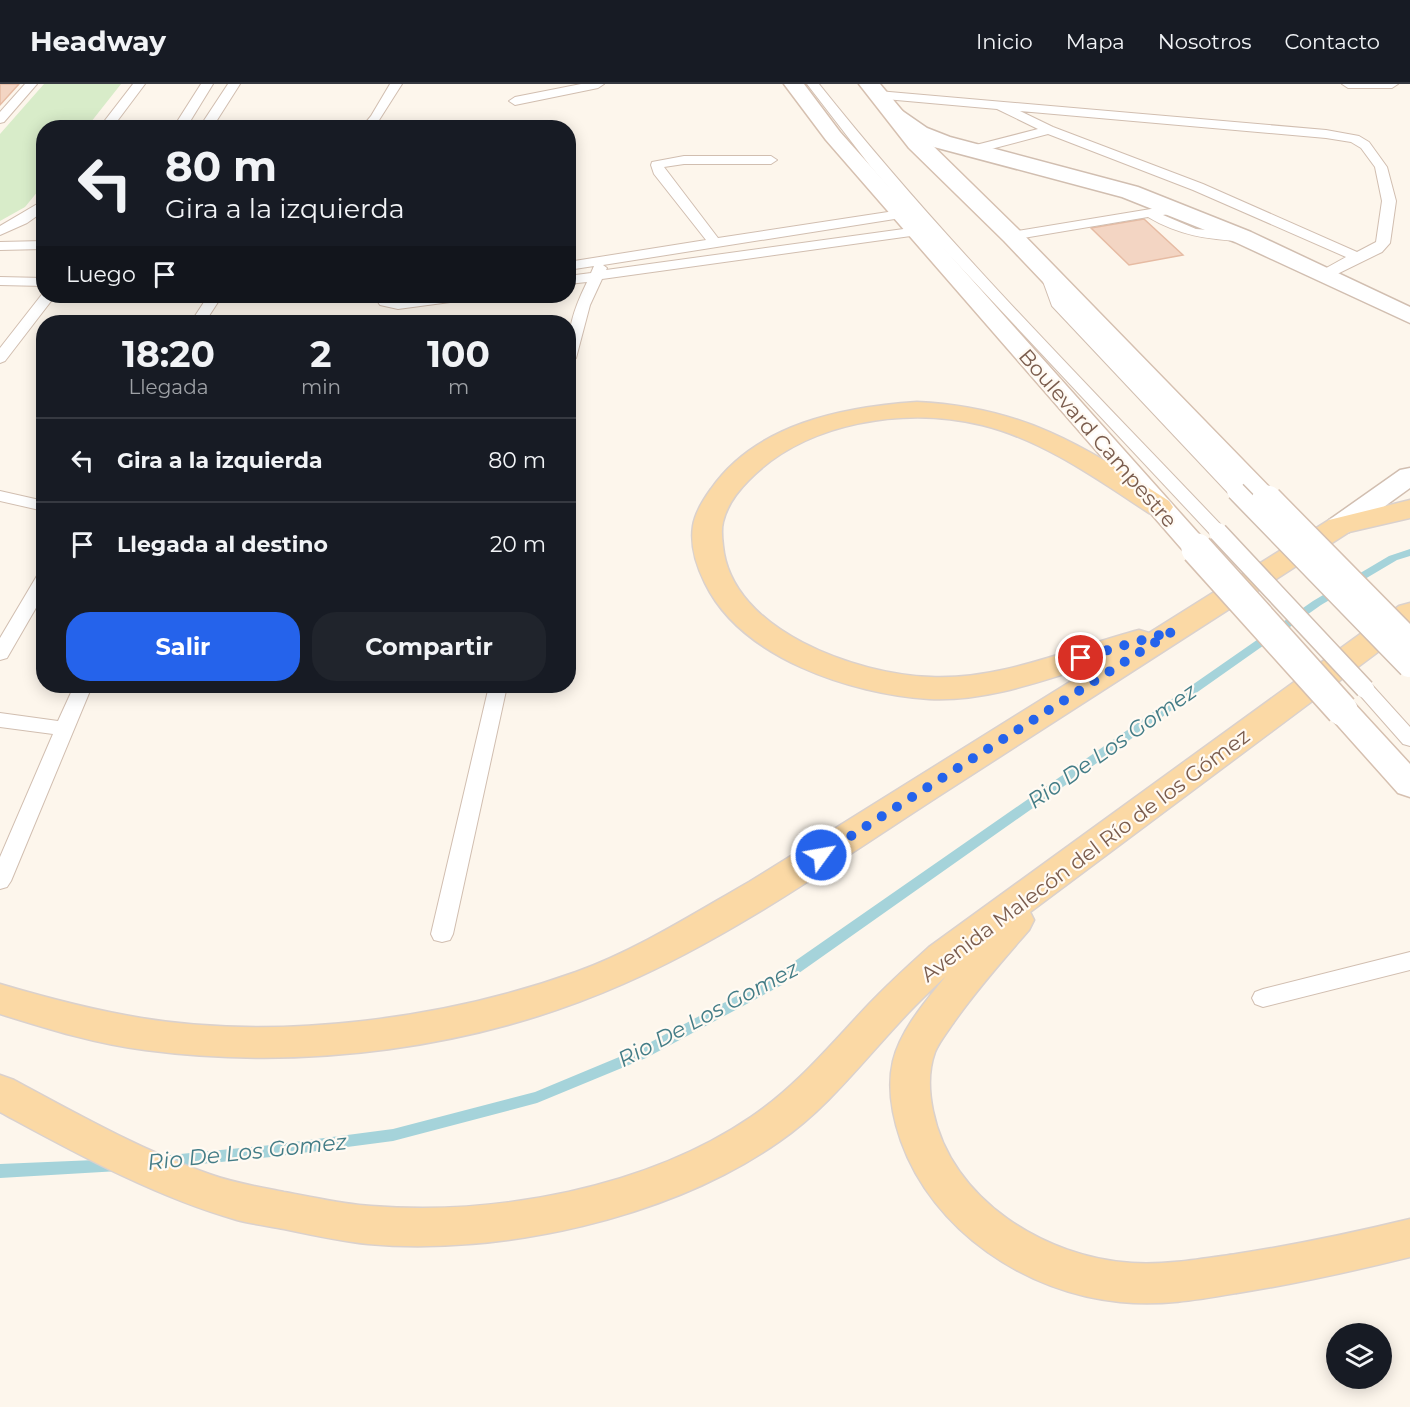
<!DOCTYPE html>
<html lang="es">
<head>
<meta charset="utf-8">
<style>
	body { margin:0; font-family:Montserrat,sans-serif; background:#20242c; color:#f1f3f6; height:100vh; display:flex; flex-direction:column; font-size:22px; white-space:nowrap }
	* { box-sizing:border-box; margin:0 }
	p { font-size:20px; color:#9ea1a6 }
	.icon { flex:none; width:33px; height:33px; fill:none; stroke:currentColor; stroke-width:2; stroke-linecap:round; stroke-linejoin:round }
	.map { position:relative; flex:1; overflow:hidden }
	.panel { position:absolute; left:36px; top:231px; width:540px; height:378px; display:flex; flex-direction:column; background:#171b24; border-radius:24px; box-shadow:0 3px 15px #0003 }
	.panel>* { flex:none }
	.hud { position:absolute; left:36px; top:36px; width:540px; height:183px; border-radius:24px; box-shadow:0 3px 15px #0003; background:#171b24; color:#f1f3f6; overflow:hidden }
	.tools { position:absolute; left:1326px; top:1239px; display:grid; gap:12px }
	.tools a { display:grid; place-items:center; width:66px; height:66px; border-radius:50%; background:#171b24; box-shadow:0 3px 15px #0003; font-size:30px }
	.pin { position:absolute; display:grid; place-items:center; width:51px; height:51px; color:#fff; margin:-26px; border:3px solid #fff; border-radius:50%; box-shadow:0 2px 6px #0007 }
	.me { position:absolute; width:66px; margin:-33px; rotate:58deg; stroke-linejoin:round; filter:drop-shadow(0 0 4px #0008) }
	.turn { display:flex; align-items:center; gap:21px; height:126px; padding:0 30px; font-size:27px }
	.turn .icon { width:78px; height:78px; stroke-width:2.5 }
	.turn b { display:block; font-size:42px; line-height:51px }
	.then { display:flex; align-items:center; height:57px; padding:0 30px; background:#0003; gap:12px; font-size:22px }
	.eta { display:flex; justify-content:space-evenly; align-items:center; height:102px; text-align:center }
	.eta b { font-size:36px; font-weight:700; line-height:42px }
	.action { display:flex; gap:12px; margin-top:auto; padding:12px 30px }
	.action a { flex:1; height:69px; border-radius:24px; background:#2563eb; color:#fff; font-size:24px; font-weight:700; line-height:69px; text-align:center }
	.action a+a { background:#20242c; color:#f1f3f6 }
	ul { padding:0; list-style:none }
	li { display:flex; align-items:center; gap:18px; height:84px; padding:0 30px; border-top:2px solid #363941 }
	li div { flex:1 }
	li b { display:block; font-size:22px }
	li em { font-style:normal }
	header { display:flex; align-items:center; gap:36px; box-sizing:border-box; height:84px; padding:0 30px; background:#171b24; border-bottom:2px solid #363941 }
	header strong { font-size:28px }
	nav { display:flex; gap:33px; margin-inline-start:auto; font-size:21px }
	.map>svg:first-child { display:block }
	.green { fill:#d8ecc9 }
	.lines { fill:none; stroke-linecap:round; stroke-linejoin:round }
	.stream { fill:#a5d3da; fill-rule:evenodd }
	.building { fill:#f3d5c3; stroke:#e6bba3; stroke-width:1.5 }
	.service-casing { stroke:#d1beb0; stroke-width:2 }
	.minor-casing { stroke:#d1beb0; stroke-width:3 }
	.secondary-casing { stroke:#d6c0b0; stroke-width:3 }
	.primary-casing { stroke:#dad1cd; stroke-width:3 }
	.service { fill:#fff; fill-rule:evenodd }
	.minor { fill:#fff; fill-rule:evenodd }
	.secondary { fill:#fff; fill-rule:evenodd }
	.primary { fill:#fbd9a5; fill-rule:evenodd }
	.service-bridge-casing { stroke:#d1beb0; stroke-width:21; stroke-linecap:butt }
	.secondary-bridge-casing { stroke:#d6c0b0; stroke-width:34; stroke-linecap:butt }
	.service-bridge { stroke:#fff; stroke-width:18 }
	.secondary-bridge { stroke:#fff; stroke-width:31 }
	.route { stroke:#2563eb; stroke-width:10; stroke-dasharray:0 18 }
	.labels { text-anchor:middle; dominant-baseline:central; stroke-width:4.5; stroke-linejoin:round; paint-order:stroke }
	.street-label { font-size:21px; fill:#7a5c4d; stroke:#fffaf3 }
	.water-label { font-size:22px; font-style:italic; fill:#437c86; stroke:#fffaf3 }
</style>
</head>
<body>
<header>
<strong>Headway</strong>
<nav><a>Inicio</a><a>Mapa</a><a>Nosotros</a><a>Contacto</a></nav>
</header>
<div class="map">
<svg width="1410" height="1323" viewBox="0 0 1410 1323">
	<rect width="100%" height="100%" fill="#fdf6ec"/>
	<path class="green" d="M44 0H121L87 43 44 44 43 101 25 123 0 137V50Z"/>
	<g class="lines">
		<path class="stream" d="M1410 465V472L1397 476 1321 521 782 901 646 974 537 1019 393 1057 271 1073 160 1084 155 1083 153 1078 155 1073 160 1072 271 1061 393 1045 535 1008 636 966 772 893 1313 517 1389 472Z
			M119 1075 124 1076 126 1081 124 1086 119 1087 0 1094V1080Z"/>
	</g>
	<path class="building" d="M0 0H19L0 21Z
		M1144 135 1183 171 1129 181 1091 144Z"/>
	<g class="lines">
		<g class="service-casing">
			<path id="service" d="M25 0H37L4 38 0 39V28Z
				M133 0H145L112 44H99Z
				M201 0H213L186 44H173Z
				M228 0H240L212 44H199Z
				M390 0H402L374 44H361L371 32Z
				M581 0H604L598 4 515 21 509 17 515 13Z
				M807 0H819C944 157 1086 299 1224 444L1227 448 1224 452H1212L922 142 871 83Z
				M1342 0H1398L1392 4H1348Z
				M878 7 1326 46 1359 52 1369 58 1387 83 1396 117 1390 159 1382 168 1329 194H1319L1317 191 1319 188 1346 173 1193 106 1048 50 972 70 968 69 966 66 968 63 1038 45 997 25 874 14V8ZM1020 27 1326 54 1351 58 1361 64 1375 83 1382 117 1376 158 1357 168 1203 100 1053 43Z
				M684 72H771L777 76 771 80H684L664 83 718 154 901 126 908 130 901 134 603 181 607 184 606 186 918 143 925 147 918 151 602 195 590 221 576 274 568 278C568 244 572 229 587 198L568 200V192L591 189 594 182 568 186V178L706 156 654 90 651 81 652 78Z
				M44 116V127L27 139 0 151V142Z
				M1175 121 1180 122 1182 125 1180 128 1163 131 1196 145 1243 149 1250 153 1243 157C1209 156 1178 151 1148 133L1012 156 1005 152 1012 148Z
				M44 157V165L0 166V158Z
				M1047 185 1054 189 1064 218 1242 403 1244 407 1242 411H1230L1052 222 1040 189Z
				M0 193 44 194V202L0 201Z
				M43 209 44 212H55L5 277 0 279V264Z
				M208 212H222L205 238H191Z
				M296 212H406L398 217 437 212H472L465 216 398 225 380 221 378 218 303 216Z
				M0 407 44 417V427L0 417Z
				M44 489V510L7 574 0 576V554L38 490Z
				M1365 599 1372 601 1410 643V662L1403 660 1358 609 1356 605 1358 601Z
				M74 602H92L11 797 7 803 0 805V773L53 650 0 643V629L58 637Z
				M489 602H507L453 850 450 856 442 858 434 856 431 850Z
				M1410 868V886L1263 923 1255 920 1252 914 1255 908 1263 905Z"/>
		</g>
		<g class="minor-casing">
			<path id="minor" d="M894 24 901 26 927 44 950 53 1138 103 1251 148 1410 223V239L1235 158 1122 113 934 63C918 55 894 46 884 30L887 26Z
				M1410 384V404L1349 448 1339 451 1329 448 1325 442 1329 436 1400 386Z"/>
		</g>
		<g class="secondary-casing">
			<path id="secondary" d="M784 0H804L840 48 1207 459 1212 465 1207 471 1197 474 1187 471 826 56Z
				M859 0H880L925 54 1020 147 1277 411 1281 417 1277 423 1267 425 1257 423 1004 157 909 64Z
				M1342 615 1353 618 1410 680V713L1398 709 1331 634 1326 626 1331 618Z"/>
		</g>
		<g class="primary-casing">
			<path id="primary" d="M917 318C1023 323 1082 361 1169 417L1173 423 1169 429 1159 432 1149 429C1097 395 1043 356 982 341 905 322 805 338 749 396 737 408 727 421 723 438 721 446 722 454 723 462 731 547 858 591 931 593 1002 596 1071 564 1139 546L1149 549 1329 436 1410 416V434L1349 448C1214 535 1080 621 945 708 841 775 737 850 623 900 476 965 304 987 145 966 96 960 48 945 0 930V900C47 914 93 926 141 934 279 957 445 935 576 888 637 866 693 830 749 798L1102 578C1047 595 988 618 929 615 851 610 741 574 705 499 696 481 690 462 693 442 695 429 703 416 711 405 756 340 843 323 917 318Z
				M1410 519V544L1030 828 1034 836 1029 846C1003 876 977 905 954 938 948 947 939 958 935 968 928 987 929 1008 933 1027 951 1116 1046 1174 1132 1179 1168 1181 1201 1175 1236 1170 1295 1161 1352 1149 1410 1135V1173C1353 1187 1295 1200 1237 1209 1196 1216 1162 1222 1120 1218 1026 1209 933 1147 901 1057 892 1031 887 1003 893 977 901 945 926 917 946 892 929 908 912 924 897 941 859 982 826 1025 780 1057 671 1134 501 1172 368 1160 340 1157 312 1151 284 1145 269 1142 253 1140 237 1136 153 1112 76 1069 0 1028V991L14 996C77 1030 141 1066 209 1090 234 1099 259 1103 284 1108 313 1113 341 1120 371 1122 495 1132 647 1104 751 1033 797 1002 831 960 869 920 888 900 909 881 929 863L1399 522Z"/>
		</g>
		<use href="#service" class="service"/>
		<use href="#minor" class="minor"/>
		<use href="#secondary" class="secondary"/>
		<use href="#primary" class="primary"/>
		<g class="service-bridge-casing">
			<path id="service-bridge" d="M1236 407 1408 584
				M1218 448 1365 605"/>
		</g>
		<g class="secondary-bridge-casing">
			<path id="secondary-bridge" d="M1267 417 1410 562
				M1197 465 1342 626"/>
		</g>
		<use href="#service-bridge" class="service-bridge"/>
		<use href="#secondary-bridge" class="secondary-bridge"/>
	</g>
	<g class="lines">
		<path class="route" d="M821 771 1173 547 1081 574"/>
	</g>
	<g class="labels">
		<g class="street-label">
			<text transform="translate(1098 354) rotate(49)">Boulevard Campestre</text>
			<text transform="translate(1085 771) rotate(-37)">Avenida Malecón del Río de los Gómez</text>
		</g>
		<g class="water-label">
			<text transform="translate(1112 662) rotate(-35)">Rio De Los Gomez</text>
			<text transform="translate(708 930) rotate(-28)">Rio De Los Gomez</text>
			<text transform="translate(247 1068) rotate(-6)">Rio De Los Gomez</text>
		</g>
	</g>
</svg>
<div class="tools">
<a><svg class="icon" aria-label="layers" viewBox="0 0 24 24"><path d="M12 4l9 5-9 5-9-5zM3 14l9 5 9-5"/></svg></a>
</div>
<div class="pin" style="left:1081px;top:574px;background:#d93025"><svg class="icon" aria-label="arrive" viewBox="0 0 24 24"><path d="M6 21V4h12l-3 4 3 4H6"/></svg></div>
<svg class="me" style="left:821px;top:771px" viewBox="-20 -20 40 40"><circle r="17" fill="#2563eb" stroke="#fff" stroke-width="3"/><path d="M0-11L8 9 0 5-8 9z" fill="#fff"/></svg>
<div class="hud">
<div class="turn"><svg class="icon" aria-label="left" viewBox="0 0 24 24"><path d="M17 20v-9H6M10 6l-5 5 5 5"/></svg><div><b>80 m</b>Gira a la izquierda</div></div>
<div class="then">Luego<svg class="icon" aria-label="arrive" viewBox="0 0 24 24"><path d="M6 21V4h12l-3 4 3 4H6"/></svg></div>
</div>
<section class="panel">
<div class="eta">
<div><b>18:20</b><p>Llegada</p></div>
<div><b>2</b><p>min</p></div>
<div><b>100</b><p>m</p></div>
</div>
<ul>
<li><svg class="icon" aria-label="left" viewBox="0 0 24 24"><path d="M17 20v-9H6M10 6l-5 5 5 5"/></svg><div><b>Gira a la izquierda</b></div><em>80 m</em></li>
<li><svg class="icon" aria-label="arrive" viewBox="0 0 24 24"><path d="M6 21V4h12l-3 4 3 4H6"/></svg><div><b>Llegada al destino</b></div><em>20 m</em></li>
</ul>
<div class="action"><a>Salir</a><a>Compartir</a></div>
</section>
</div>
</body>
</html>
